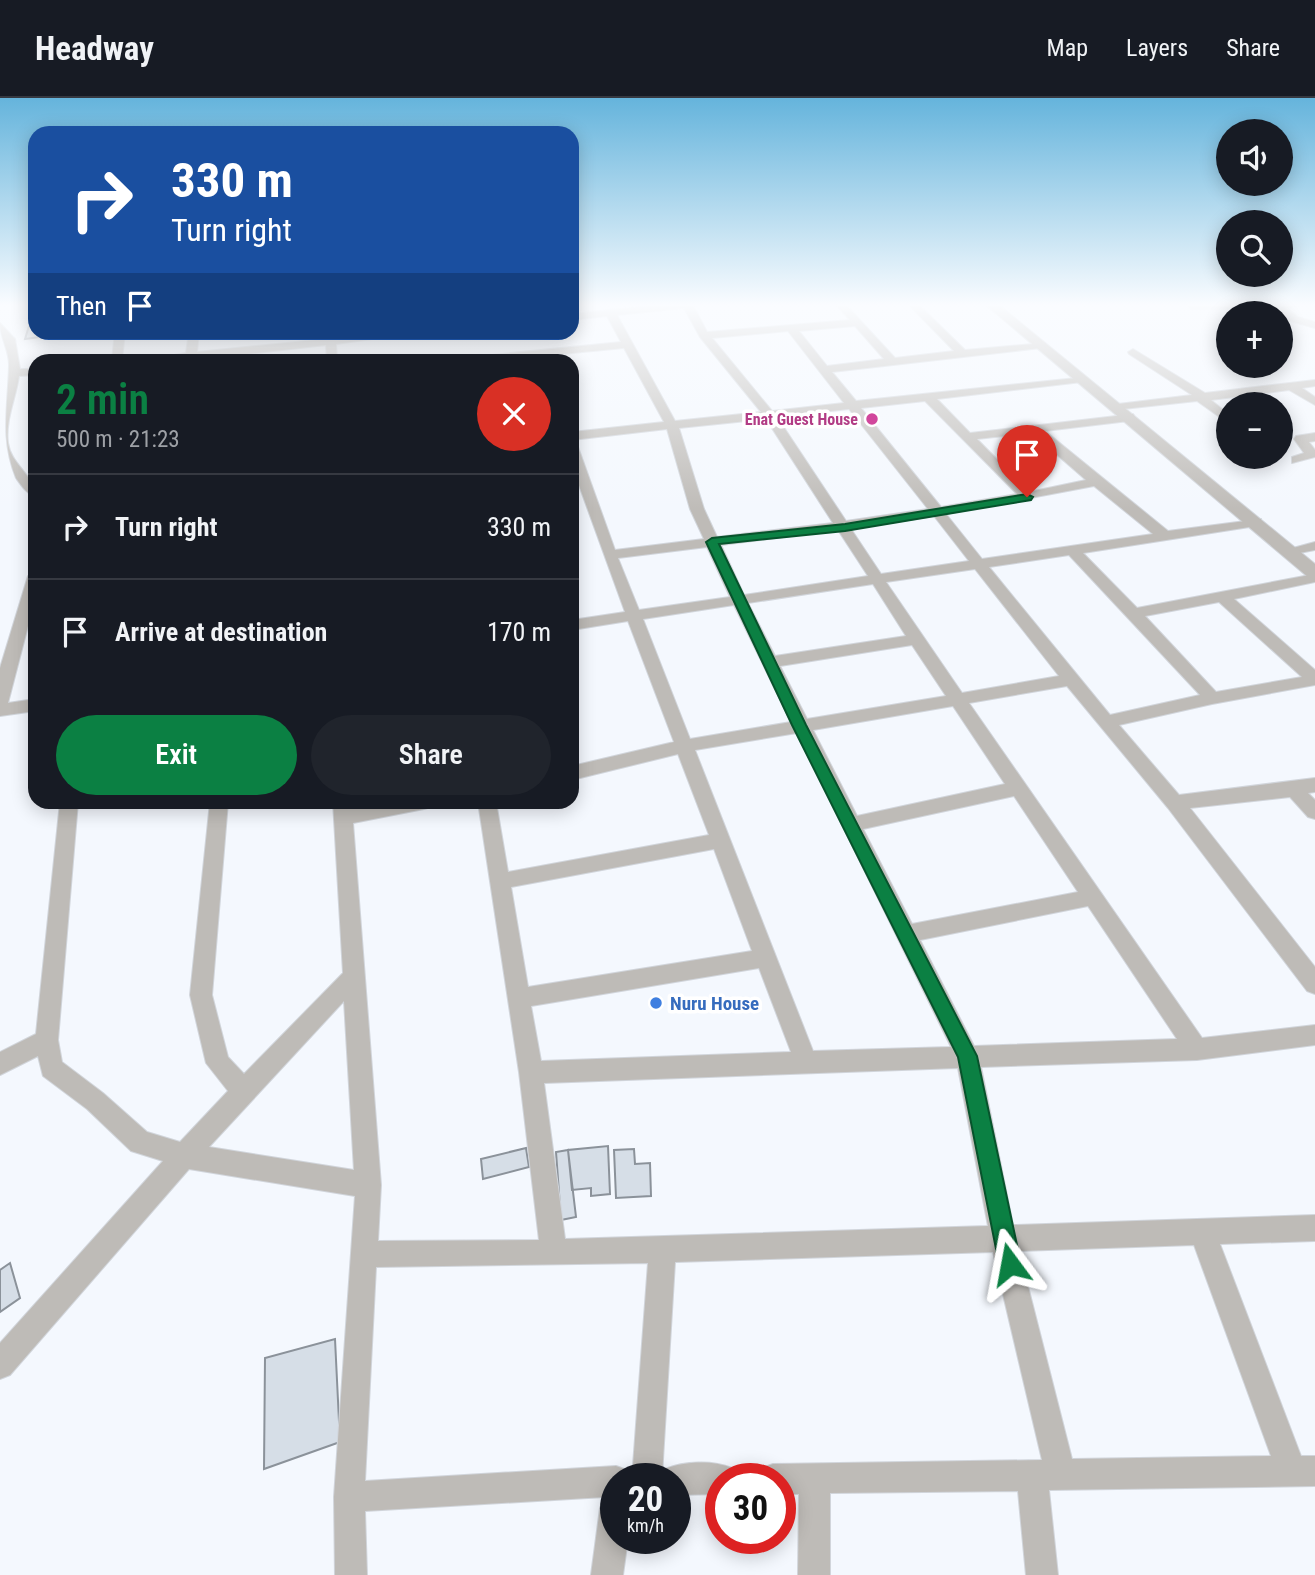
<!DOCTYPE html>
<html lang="en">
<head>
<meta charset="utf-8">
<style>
	body { margin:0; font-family:"Roboto Condensed",sans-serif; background:#20242c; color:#f1f3f6; height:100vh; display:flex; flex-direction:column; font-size:26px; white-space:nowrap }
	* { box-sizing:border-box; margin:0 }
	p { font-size:23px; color:#9ea1a6 }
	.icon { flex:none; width:38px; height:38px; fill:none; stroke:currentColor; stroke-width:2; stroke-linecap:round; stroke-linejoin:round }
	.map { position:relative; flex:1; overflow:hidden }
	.panel { position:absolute; left:28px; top:256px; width:551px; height:455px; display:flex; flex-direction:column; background:#171b24; border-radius:21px; box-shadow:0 4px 18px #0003 }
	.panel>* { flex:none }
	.hud { position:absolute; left:28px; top:28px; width:551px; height:214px; border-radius:21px; box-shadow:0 4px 18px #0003; background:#1a4fa0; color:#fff; overflow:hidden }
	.tools { position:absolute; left:1216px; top:21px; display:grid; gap:14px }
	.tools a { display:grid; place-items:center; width:77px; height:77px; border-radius:50%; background:#171b24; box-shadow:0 4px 18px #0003; font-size:35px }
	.speed { position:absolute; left:600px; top:1365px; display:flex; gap:14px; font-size:35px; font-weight:700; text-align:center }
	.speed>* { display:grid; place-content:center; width:91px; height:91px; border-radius:50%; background:#171b24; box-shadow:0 4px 18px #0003; line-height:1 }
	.speed small { font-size:18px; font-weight:400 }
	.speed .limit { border:10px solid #d22; background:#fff; color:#111 }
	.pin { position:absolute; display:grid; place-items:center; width:60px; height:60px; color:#fff; margin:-72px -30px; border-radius:50% 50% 50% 0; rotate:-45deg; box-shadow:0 0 7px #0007 }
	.pin .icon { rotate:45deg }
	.me { position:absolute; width:77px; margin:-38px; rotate:347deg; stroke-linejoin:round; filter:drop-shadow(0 0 5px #0008) }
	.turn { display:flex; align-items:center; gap:24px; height:147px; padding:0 28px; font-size:32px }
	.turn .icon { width:91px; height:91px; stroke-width:2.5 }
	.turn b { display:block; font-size:49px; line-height:60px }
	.then { display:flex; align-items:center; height:66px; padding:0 28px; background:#0003; gap:14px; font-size:26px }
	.round { display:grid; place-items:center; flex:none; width:74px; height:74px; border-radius:37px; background:#20242c }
	.head { display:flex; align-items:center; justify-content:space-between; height:119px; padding:0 28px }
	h1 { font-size:42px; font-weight:600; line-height:52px; color:#0b8043 }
	.primary-button { display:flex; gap:14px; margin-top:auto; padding:14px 28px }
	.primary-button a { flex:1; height:80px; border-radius:42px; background:#0b8043; color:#fff; font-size:28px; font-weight:600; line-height:80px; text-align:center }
	.primary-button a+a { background:#20242c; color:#f1f3f6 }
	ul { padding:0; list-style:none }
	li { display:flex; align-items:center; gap:21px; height:105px; padding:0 28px; border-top:2px solid #363941 }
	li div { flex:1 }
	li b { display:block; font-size:26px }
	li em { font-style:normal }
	header { display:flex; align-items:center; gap:42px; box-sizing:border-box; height:98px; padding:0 35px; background:#171b24; border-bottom:2px solid #363941 }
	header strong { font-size:33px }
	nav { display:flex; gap:38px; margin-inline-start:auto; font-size:24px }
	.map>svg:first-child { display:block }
	.building { fill:#d6dee7; stroke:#8b929a; stroke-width:2 }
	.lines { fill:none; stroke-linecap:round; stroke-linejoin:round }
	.minor-casing { stroke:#d1d5db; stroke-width:2 }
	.tertiary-casing { stroke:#d1d5db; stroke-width:2 }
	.minor { fill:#bebbb7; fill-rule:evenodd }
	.tertiary { fill:#bebbb7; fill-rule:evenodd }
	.route { fill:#0b8043; stroke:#07532c; stroke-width:2 }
	.hotel-dot { fill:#d1479c; stroke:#fff; stroke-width:2.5 }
	.shop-dot { fill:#3f7fe0; stroke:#fff; stroke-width:2.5 }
	.labels { text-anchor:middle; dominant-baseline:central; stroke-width:7; stroke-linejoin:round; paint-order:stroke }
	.far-hotel-label { font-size:16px; font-weight:bold; fill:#b23c85; stroke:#fff; text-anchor:end }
	.shop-label { font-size:19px; font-weight:bold; fill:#366cbe; stroke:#fff; text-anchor:start }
</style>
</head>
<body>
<header>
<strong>Headway</strong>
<nav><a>Map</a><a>Layers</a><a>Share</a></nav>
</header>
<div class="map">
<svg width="1315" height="1477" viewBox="0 0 1315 1477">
	<rect width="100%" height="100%" fill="#f4f8fe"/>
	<path class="building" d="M33 215 35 234H77L25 241Z
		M608 1048 610 1096 591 1098V1090L572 1092 568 1052Z
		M526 1050 529 1069 483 1081 481 1061Z
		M634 1051 635 1066 650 1065 651 1098 616 1100 614 1052Z
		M568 1052 576 1119 561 1122 556 1054Z
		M10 1165 20 1200 0 1214V1172Z
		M335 1241 340 1344 264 1371 265 1260Z"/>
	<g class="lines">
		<g class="minor-casing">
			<path id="minor" d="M657 207H693L707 234 850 222 836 207H846L895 260 954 253 909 207H919L965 252 1045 245 1046 247 1041 250 832 274 856 303 1086 279V283L1082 284 937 301 970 335 1133 316 1135 319 1129 323 1045 333 1168 433 1261 421V427L1256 428 1083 455 1137 510 1315 476V484L1234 501 1315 572V587L1212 606 1119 627 1179 697 1315 680V694L1308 695 1315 702V721L1308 719 1290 699 1190 710 1315 869V896L1307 893 1168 710 1067 588 969 605 1202 940 1315 927V947L1197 962 981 969 1013 1127 1315 1117V1143L1220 1146 1301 1358H1315V1388L1049 1392 1058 1477H1026L1018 1393 830 1395V1477H798L799 1396H780V1381H758L762 1370 773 1366 1042 1362 993 1154 675 1164 662 1378 665 1371C684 1363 713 1362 732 1370L736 1381H721V1396L676 1397V1381H632L648 1165 376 1169 365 1383 616 1368 627 1372 630 1381H616V1440H628L623 1477H591L600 1410 605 1399 365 1413 367 1477H335L334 1399 355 1098 189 1071 10 1277 0 1281V1245L163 1063 131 1053 87 1011 43 978 38 958 0 977V954L36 936 60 704H78L58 942 62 964 103 995 147 1034 180 1044 228 993 206 965 190 897 210 704H228L212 897 228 959 244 976 343 875 333 704H351L352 711 390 704H433L431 709 424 711 353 725 381 1087 378 1143 539 1142 519 974 478 704H496L508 774 709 737 678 656 572 682V668L674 644 628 523 572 532V522L625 514 572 368V345L578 349 615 452 704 441 690 411 667 331 572 342V334L664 324 624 250 499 262H467L472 259 621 244 607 218 572 222V216ZM684 210 700 239 761 314 675 323 617 217ZM855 228 884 261 827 268 799 233ZM788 233 844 305 772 313 712 240ZM925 303 1017 396 941 409 861 310ZM849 311 928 411 846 423 777 319ZM766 321 833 425 717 439 704 411 679 330ZM1032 335 1086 382 1029 394 977 341ZM1094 388 1153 436 982 461 946 416ZM934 418 969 463 881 476 851 431ZM838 432 868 478 744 497 721 447ZM707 449 730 499 639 512 618 460ZM1069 457 1200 597 1110 617 989 469ZM975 471 1059 578 962 595 886 484ZM873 486 906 538 775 558 748 505ZM1219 504 1302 579 1216 594 1145 518ZM734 507 791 624 690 641 643 521ZM912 547 946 598 807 621 780 568ZM953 608 1005 686 857 718 813 632ZM797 635 951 949 813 953 695 652ZM1014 698 1078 794 912 826 863 731ZM714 751 752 853 528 889 511 789ZM1088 808 1177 941 974 948 920 842ZM759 870 791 954 541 963 531 908ZM344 903 354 1072 209 1049ZM958 970 988 1128 565 1141 544 985ZM1194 1147 1271 1358 1072 1361 1019 1153Z
				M1187 207H1303L1287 210 1298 219 1315 224V230L1290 223 1275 210 1191 211Z
				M0 225 15 241 20 271H35V277L19 278C16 300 5 323 8 345 11 367 35 377 35 399 27 396 21 387 16 380 0 340 8 310 9 267 9 251 0 240 0 225Z
				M115 234H125L122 262H112Z
				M189 234H199L197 254 325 241V234H335L336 239 423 234 336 246 337 262H327L326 247 196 262H145L186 255Z
				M1133 251 1205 295 1315 282V288L1302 290 1315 299V307L1289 292 1211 302 1228 316V325L1197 303 1114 312V308L1118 306 1192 297 1129 256 1128 254Z
				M1315 335V343L1309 344 1315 352V359L1292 365V359L1304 355 1294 341 1296 338Z
				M1315 444V452L1289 457 1282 453Z
				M35 474V501L8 605 35 601V613L0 618V570L28 478Z"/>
		</g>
		<g class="tertiary-casing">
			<path id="tertiary" d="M986 207H999L1315 466V481L1308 479Z"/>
		</g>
		<use href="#minor" class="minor"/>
		<use href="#tertiary" class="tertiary"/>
	</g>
	<linearGradient id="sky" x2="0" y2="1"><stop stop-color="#65b4dc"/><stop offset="0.5" stop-color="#fafcff"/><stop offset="1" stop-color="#fafcff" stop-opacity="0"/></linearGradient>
	<rect width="1315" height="414" fill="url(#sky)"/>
	<path class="route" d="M1027 396 1033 399 1031 402 845 433 719 446 806 627 977 958 1021 1166 1018 1174 1010 1177 1002 1174 999 1166 958 959 792 627 706 444 712 440 845 426Z"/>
	<circle class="hotel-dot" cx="872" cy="321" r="7"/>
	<circle class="shop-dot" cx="656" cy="905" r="7"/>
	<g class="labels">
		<g class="far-hotel-label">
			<text x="858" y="321">Enat Guest House</text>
		</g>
		<g class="shop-label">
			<text x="670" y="905">Nuru House</text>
		</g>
	</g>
</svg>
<div class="tools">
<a><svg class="icon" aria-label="sound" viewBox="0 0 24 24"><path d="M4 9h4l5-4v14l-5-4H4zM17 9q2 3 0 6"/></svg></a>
<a><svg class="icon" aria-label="search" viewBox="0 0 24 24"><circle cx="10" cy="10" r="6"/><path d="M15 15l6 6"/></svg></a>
<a>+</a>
<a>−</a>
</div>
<div class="speed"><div>20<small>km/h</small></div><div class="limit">30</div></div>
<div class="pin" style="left:1027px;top:399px;background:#d93025"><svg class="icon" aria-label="arrive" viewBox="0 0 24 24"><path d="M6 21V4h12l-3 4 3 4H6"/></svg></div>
<svg class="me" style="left:1010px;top:1166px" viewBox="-20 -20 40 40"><path d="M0-17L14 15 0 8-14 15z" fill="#0b8043" stroke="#fff" stroke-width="4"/></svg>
<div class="hud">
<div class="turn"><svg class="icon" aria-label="right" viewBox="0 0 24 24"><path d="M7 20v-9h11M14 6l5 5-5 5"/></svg><div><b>330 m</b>Turn right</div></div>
<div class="then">Then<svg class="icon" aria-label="arrive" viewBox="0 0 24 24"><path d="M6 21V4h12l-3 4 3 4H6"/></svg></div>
</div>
<section class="panel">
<div class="head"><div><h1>2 min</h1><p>500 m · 21:23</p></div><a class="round" style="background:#d93025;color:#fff"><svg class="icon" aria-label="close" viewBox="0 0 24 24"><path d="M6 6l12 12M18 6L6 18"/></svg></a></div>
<ul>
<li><svg class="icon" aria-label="right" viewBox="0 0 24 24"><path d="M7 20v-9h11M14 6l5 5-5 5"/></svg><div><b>Turn right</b></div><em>330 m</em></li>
<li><svg class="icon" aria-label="arrive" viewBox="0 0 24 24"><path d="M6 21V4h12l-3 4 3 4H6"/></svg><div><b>Arrive at destination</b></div><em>170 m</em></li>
</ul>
<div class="primary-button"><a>Exit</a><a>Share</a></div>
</section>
</div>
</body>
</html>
